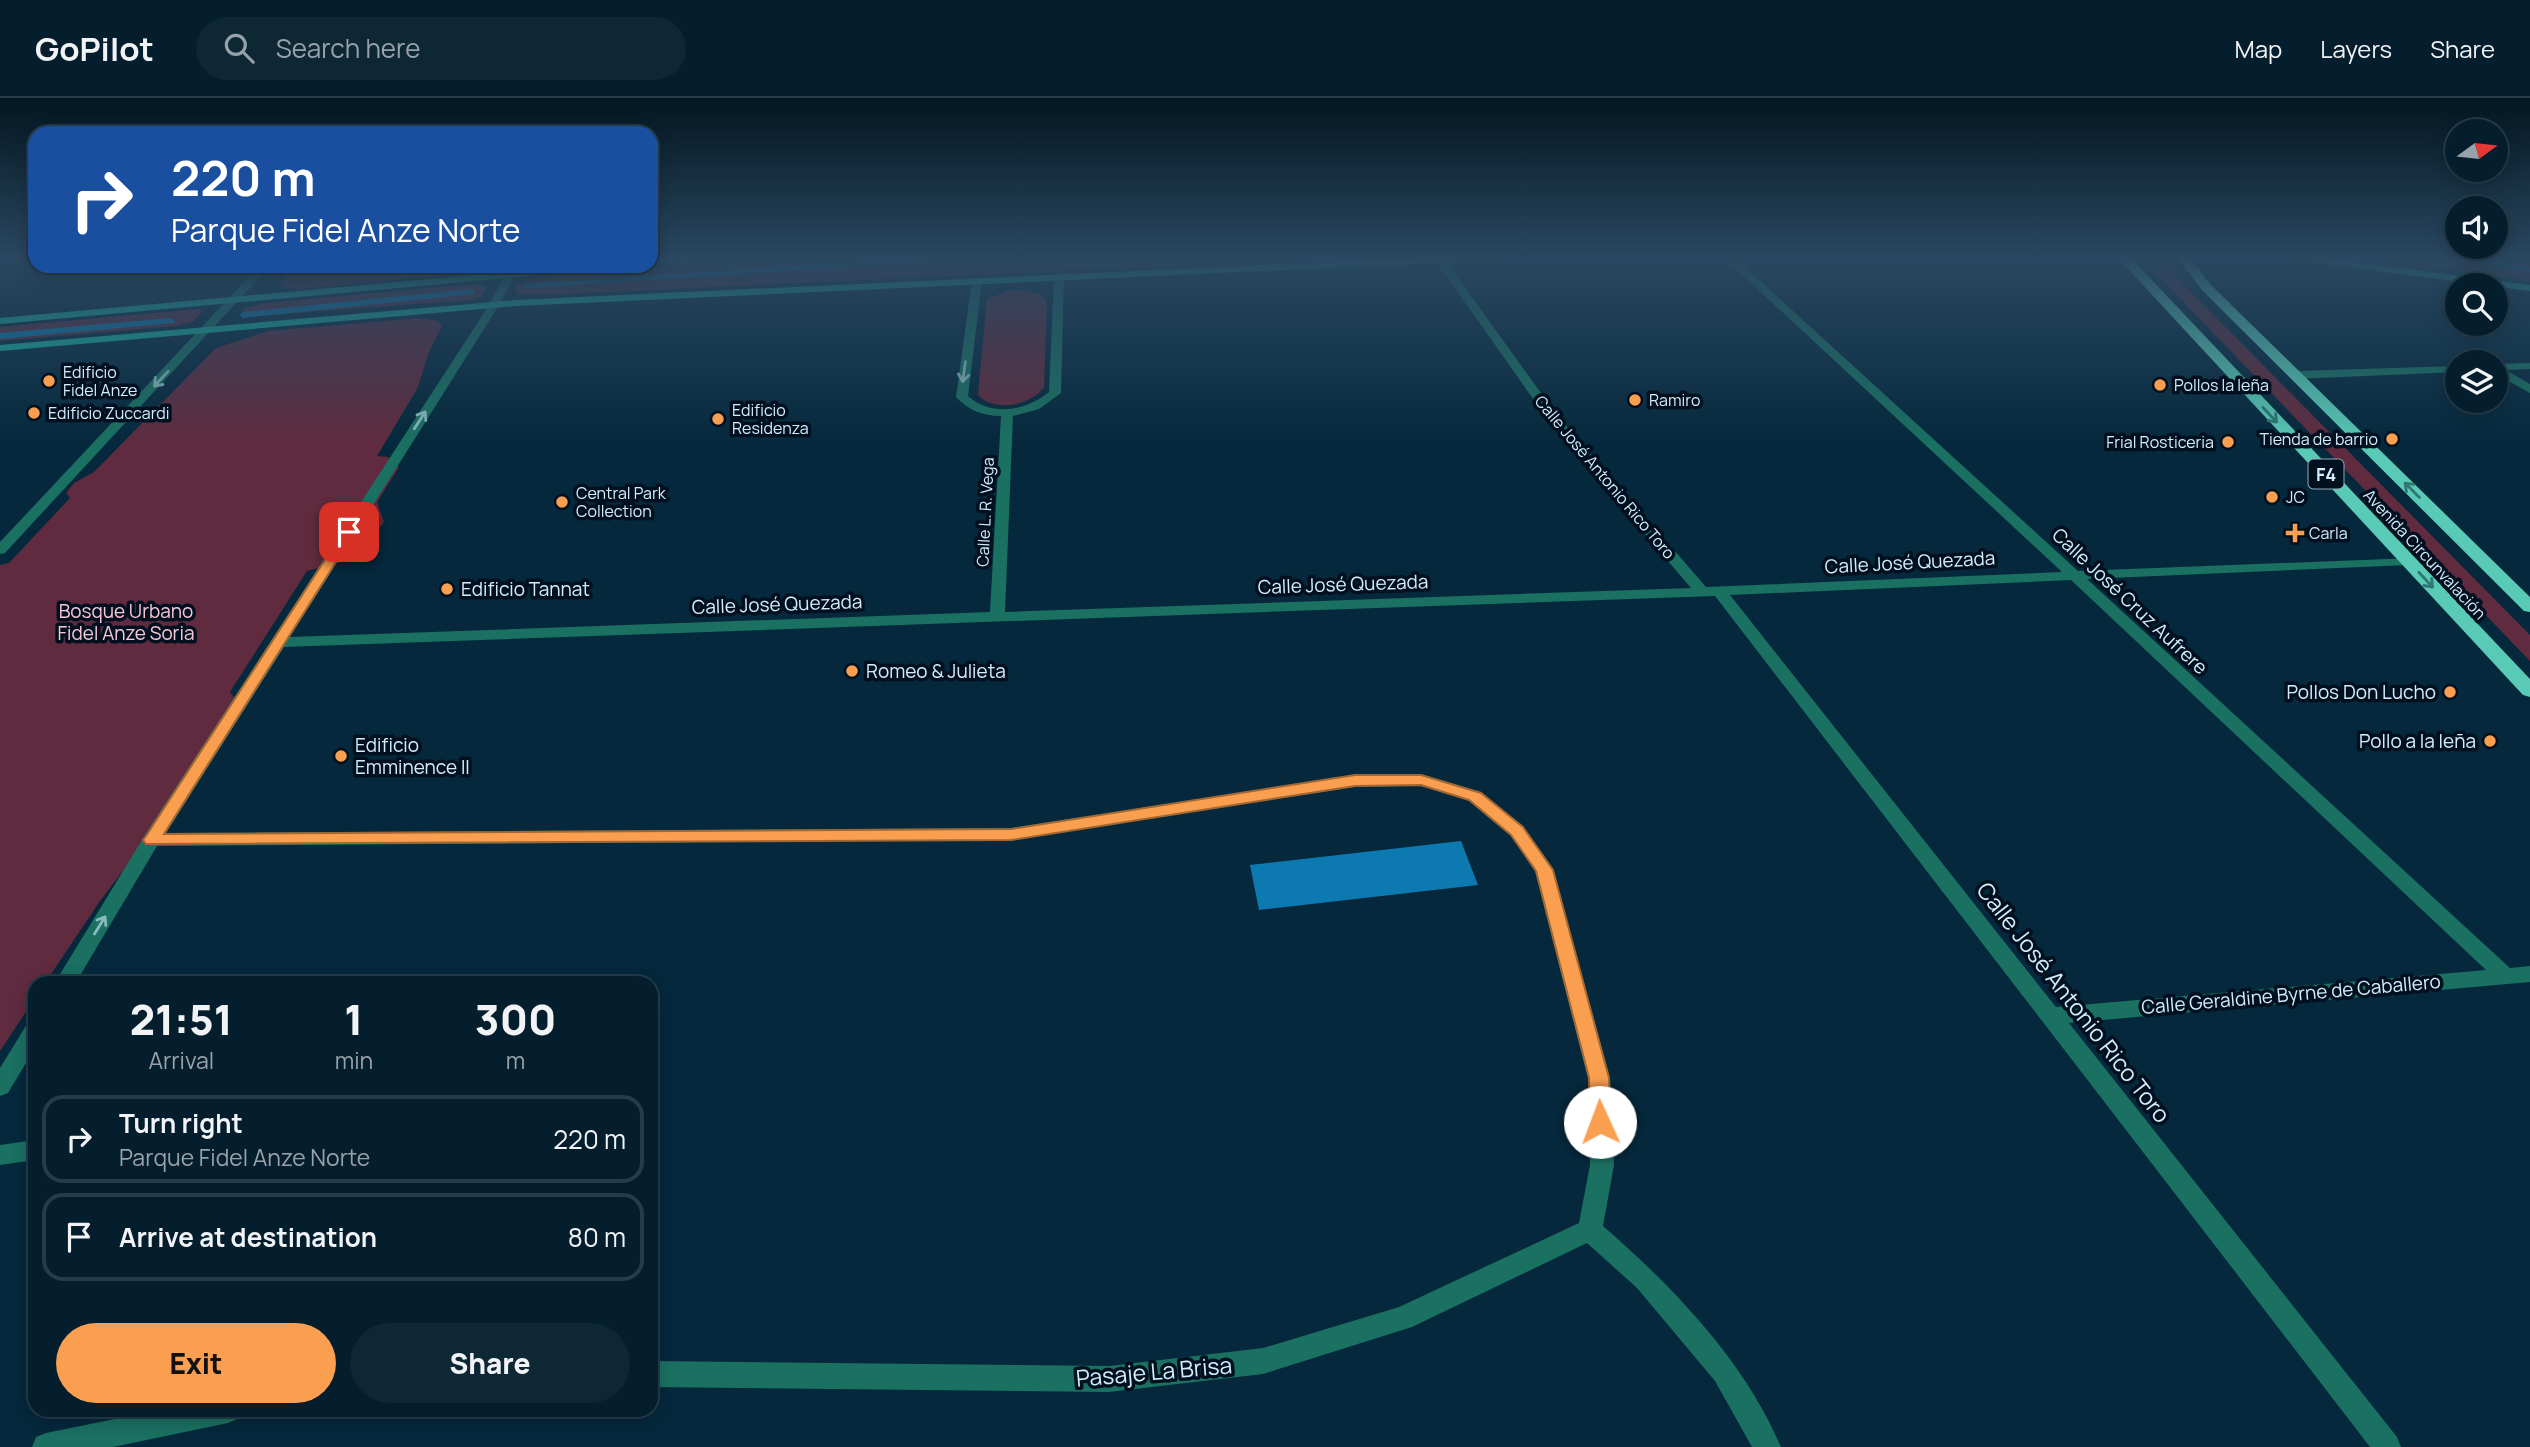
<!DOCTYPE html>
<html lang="en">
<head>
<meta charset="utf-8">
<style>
	body { margin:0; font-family:Manrope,sans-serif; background:#0d2735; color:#f1f3f6; height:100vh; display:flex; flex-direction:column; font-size:26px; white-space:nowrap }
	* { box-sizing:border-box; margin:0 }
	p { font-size:23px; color:#97a2aa }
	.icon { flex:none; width:38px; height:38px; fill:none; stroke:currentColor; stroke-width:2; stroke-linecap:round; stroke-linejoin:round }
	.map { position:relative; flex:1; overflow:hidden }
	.sheet { position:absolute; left:28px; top:878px; width:630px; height:441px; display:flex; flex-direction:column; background:#041e2d; border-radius:21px; box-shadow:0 4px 18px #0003,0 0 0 2px #253c49 }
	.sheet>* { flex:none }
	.guide { position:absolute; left:28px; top:28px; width:630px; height:147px; border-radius:21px; box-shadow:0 4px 18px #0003,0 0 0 2px #253c49; background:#1a4fa0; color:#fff; overflow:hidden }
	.needle { width:46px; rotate:75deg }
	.controls { position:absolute; left:2445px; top:21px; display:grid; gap:14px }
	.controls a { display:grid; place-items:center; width:63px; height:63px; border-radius:50%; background:#041e2d; box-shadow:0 4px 18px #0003,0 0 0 2px #253c49; font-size:35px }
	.pin { position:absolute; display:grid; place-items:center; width:60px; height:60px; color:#fff; margin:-30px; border-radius:14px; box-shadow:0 4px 10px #0006 }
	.me { position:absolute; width:77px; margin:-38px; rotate:358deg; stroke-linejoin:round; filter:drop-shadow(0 0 5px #0008) }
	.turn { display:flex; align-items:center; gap:24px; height:147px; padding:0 28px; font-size:32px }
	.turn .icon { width:91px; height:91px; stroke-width:2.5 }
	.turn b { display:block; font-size:49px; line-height:60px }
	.eta { display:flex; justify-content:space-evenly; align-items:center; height:119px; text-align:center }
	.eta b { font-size:42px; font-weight:800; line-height:49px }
	.action { display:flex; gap:14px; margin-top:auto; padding:14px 28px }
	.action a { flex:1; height:80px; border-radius:42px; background:#fa9f4f; color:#111; font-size:28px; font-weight:800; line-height:80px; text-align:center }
	.action a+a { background:#0d2735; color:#f1f3f6 }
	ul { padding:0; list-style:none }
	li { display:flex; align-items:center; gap:21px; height:88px; margin:0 14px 10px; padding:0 14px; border:4px solid #253c49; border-radius:21px }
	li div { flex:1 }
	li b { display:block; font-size:26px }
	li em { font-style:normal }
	header { display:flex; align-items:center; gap:42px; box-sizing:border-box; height:98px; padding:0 35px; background:#041e2d; border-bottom:2px solid #253c49 }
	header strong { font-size:33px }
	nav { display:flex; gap:38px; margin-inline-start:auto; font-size:24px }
	.search { width:490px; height:63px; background:#0d2735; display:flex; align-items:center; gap:18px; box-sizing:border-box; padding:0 24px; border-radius:38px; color:#97a2aa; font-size:26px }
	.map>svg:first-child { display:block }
	.green { fill:#602b3e }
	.water { fill:#0c7ab0 }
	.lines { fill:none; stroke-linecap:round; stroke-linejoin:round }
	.stream { fill:#0c7ab0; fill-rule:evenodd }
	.minor { fill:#1a7061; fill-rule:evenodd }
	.major { fill:#17b49d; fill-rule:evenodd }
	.highway { fill:#58cab5; fill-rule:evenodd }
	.oneway { stroke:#89babf }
	.oneway2 { stroke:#307672 }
	.route { fill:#fa9f4f; stroke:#a26733; stroke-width:2 }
	.poi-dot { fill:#fa9f4f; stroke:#00101f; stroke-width:2.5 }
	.labels { text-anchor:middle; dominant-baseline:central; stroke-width:7; stroke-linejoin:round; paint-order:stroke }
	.far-poi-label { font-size:16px; fill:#d3ecfe; stroke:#00101f; text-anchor:start }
	.far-street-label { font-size:16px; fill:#d3ecfe; stroke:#00101f }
	.shield { fill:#00101f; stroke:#94aabb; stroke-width:2 }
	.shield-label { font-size:18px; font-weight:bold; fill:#d3ecfe }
	.street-label { font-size:19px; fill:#d3ecfe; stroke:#00101f }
	.poi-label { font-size:19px; fill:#d3ecfe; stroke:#00101f; text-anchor:start }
	.park-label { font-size:19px; fill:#f9c6d5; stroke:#00101f }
	.near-street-label { font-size:23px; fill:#d3ecfe; stroke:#00101f }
</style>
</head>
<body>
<header>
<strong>GoPilot</strong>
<div class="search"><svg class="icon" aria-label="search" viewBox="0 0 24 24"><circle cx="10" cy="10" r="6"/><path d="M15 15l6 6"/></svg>Search here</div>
<nav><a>Map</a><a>Layers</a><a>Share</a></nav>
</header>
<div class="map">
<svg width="2530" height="1349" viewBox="0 0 2530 1349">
	<rect width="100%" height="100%" fill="#05283c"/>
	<path class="green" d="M773 159H1349L541 197 516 196V188L538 179Z
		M2140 159H2163L2184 187 2530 537V563Z
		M2363 159H2530V183Z
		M292 168H493L462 176 299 191 283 189 279 184Z
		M474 186 486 189 481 198 471 202 242 219 243 211 265 205Z
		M1025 192 1040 196 1047 203 1044 289C1032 307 994 315 978 297L987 201 1007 193Z
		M199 211 202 214 193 224 175 228 0 243V229Z
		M420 220 437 223 442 227 429 254 417 291 377 358 388 359 399 369 377 404 384 424 366 449 342 464 307 473 230 594 235 600 168 713 100 803 45 885 35 886V900L0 953V467L9 465 70 400 66 395 74 385 94 374 216 250 268 233Z"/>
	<path class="water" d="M1461 743 1478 787 1259 812 1250 767Z"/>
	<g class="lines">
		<path class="stream" d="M925 159H968L964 161 527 190 523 188 527 186Z
			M2452 159H2471L2530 170V174Z
			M471 191 475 194 474 196 243 220 239 217 243 214Z
			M171 220 175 223 174 225 0 241V235Z"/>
		<path class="minor" d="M1433 159H1443L1556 316 1706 489 2062 474 1723 159H1734L2078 473 2413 460 2415 463 2413 466 2408 467 2087 481 2510 870 2530 868V884L2069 925 2397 1339 2401 1349H2370L1715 498 284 549 166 735 1011 730 1355 677 1421 676 1481 694 1523 729 1553 772 1610 980 1614 1067 1603 1128C1673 1189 1744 1262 1781 1349H1752L1715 1283 1637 1190 1587 1145 1412 1229 1263 1276 1109 1294 651 1289V1263L1109 1268 1263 1250 1399 1209 1579 1125 1590 1067 1588 980 1535 773 1511 737 1469 702 1420 688 1355 689 1011 742 157 748 75 886H54L145 737 489 207 510 168H520L499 207 290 539 990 514 1001 318C983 318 968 312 956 299L972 182 977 179 982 182 968 298C992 319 1026 313 1049 294L1054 178 1059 175 1064 178 1061 295 1039 311 1013 318 1005 514 1691 490 1548 322ZM2071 482 2486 872 2056 909 1730 497Z
			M259 168H270L5 455 0 456V444Z
			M2530 265V271L2506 272 2530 286V295L2496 276V266Z
			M2457 268V274L2295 281 2289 277 2295 273Z
			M35 924V950L8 995 0 998V970L27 926Z
			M35 1042V1062L0 1067V1047Z
			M159 1312H241L237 1321 228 1325 113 1349H32L36 1339 46 1335Z"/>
		<path class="major" d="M671 159H711L706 162 651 167V161Z
			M1431 159H1504L1499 162 516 208 0 253V247L516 202Z
			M2288 159H2317L2530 187V193L2293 162Z
			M572 168H610L605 171 0 226V220Z"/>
		<path class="highway" d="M2117 159H2130L2530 581V599L2523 597Z
			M2177 159H2189L2210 186 2530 499V514L2524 513 2202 192Z"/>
	</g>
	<defs><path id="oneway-shaft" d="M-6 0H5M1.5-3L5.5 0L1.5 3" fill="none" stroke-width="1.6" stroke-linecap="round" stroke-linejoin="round" transform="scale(1.75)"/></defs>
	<g class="oneway">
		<use href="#oneway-shaft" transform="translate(964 274) rotate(98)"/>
		<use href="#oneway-shaft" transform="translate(161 281) rotate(133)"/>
		<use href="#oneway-shaft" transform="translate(420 322) rotate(-57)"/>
		<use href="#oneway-shaft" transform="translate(100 827) rotate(-58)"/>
	</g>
	<g class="oneway2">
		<use href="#oneway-shaft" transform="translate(2270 317) rotate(47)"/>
		<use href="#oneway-shaft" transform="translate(2412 392) rotate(-135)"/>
		<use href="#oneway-shaft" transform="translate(2426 482) rotate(47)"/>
	</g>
	<linearGradient id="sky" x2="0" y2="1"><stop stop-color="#031621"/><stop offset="0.46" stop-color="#2a4861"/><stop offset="1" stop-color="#2a4861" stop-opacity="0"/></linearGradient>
	<rect width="2530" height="348" fill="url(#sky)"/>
	<path class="route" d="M349 430 355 434 164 736 1011 731 1355 677H1421L1481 695 1523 729 1553 772 1609 980 1611 1024 1608 1030 1600 1032 1593 1030 1590 1024 1589 980 1536 773 1511 737 1469 702 1421 687 1355 688 1011 742 146 746 143 742 146 738 343 434Z"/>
	<g class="poi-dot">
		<circle cx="49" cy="283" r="7"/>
		<circle cx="2160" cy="287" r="7"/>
		<circle cx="1635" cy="302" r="7"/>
		<circle cx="34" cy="315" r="7"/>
		<circle cx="718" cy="321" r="7"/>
		<circle cx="2392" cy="341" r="7"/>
		<circle cx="2228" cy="344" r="7"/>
		<circle cx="2272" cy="399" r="7"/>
		<circle cx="562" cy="404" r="7"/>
		<path d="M2291.5 424.5h7v7h7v7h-7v7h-7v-7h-7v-7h7z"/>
		<circle cx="447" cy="491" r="7"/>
		<circle cx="852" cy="573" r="7"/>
		<circle cx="2450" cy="594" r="7"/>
		<circle cx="2490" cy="643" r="7"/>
		<circle cx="341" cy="658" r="7"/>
	</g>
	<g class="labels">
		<g class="far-poi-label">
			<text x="63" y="274">Edificio<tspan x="63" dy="18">Fidel Anze</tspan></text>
			<text x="2174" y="287">Pollos la leña</text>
			<text x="1649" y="302">Ramiro</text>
			<text x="732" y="312">Edificio<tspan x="732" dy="18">Residenza</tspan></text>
			<text x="48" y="315">Edificio Zuccardi</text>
			<text x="2378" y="341" text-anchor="end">Tienda de barrio</text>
			<text x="2214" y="344" text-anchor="end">Frial Rosticeria</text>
			<text x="576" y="395">Central Park<tspan x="576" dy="18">Collection</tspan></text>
			<text x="2286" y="399">JC</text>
			<text x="2309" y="435">Carla</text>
		</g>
		<g class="far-street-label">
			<text transform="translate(1605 379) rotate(50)">Calle José Antonio Rico Toro</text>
			<text transform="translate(985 414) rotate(-87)">Calle L. R. Vega</text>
			<text transform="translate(2425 456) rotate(47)">Avenida Circunvalación</text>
		</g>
		<rect class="shield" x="2308.5" y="361.5" width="35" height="29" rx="5"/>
		<g class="shield-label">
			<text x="2326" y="376">F4</text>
		</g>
		<g class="street-label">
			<text transform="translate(1910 464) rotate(-3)">Calle José Quezada</text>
			<text transform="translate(1343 486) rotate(-2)">Calle José Quezada</text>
			<text transform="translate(2130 503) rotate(43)">Calle José Cruz Aufrere</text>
			<text transform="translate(777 506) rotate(-2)">Calle José Quezada</text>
			<text transform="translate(2291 896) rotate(-5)">Calle Geraldine Byrne de Caballero</text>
		</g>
		<g class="poi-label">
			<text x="461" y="491">Edificio Tannat</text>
			<text x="866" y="573">Romeo &amp; Julieta</text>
			<text x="2436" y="594" text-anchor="end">Pollos Don Lucho</text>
			<text x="2476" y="643" text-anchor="end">Pollo a la leña</text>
			<text x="355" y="647">Edificio<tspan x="355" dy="22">Emminence II</tspan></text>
		</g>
		<g class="park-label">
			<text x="126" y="513">Bosque Urbano<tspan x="126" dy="22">Fidel Anze Soria</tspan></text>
		</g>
		<g class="near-street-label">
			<text transform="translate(2074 904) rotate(52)">Calle José Antonio Rico Toro</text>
			<text transform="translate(1154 1273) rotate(-5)">Pasaje La Brisa</text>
		</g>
	</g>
</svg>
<div class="controls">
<a><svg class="needle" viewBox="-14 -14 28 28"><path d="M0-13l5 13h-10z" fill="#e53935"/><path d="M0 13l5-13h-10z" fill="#97a2aa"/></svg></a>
<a><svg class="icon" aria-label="sound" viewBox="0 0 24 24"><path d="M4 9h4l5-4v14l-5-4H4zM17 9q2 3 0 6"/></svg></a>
<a><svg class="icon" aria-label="search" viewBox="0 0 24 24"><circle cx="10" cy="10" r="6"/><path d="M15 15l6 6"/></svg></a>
<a><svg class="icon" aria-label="layers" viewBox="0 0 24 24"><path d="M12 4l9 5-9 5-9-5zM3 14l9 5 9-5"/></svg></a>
</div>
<div class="pin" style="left:349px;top:434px;background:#d93025"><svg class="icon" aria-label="arrive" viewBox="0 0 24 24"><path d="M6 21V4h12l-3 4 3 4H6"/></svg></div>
<svg class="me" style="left:1600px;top:1024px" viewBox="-20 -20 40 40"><circle r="19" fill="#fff"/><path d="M0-13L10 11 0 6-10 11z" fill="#fa9f4f"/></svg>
<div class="guide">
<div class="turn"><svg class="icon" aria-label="right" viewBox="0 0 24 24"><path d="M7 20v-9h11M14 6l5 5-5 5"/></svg><div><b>220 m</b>Parque Fidel Anze Norte</div></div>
</div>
<section class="sheet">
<div class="eta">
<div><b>21:51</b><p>Arrival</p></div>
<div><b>1</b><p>min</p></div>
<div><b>300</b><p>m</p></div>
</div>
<ul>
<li><svg class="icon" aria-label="right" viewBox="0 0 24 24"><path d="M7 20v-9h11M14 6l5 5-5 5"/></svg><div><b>Turn right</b><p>Parque Fidel Anze Norte</p></div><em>220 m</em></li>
<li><svg class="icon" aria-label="arrive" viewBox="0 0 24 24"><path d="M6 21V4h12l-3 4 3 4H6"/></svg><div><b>Arrive at destination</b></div><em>80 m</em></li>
</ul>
<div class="action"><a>Exit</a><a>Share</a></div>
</section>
</div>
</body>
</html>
